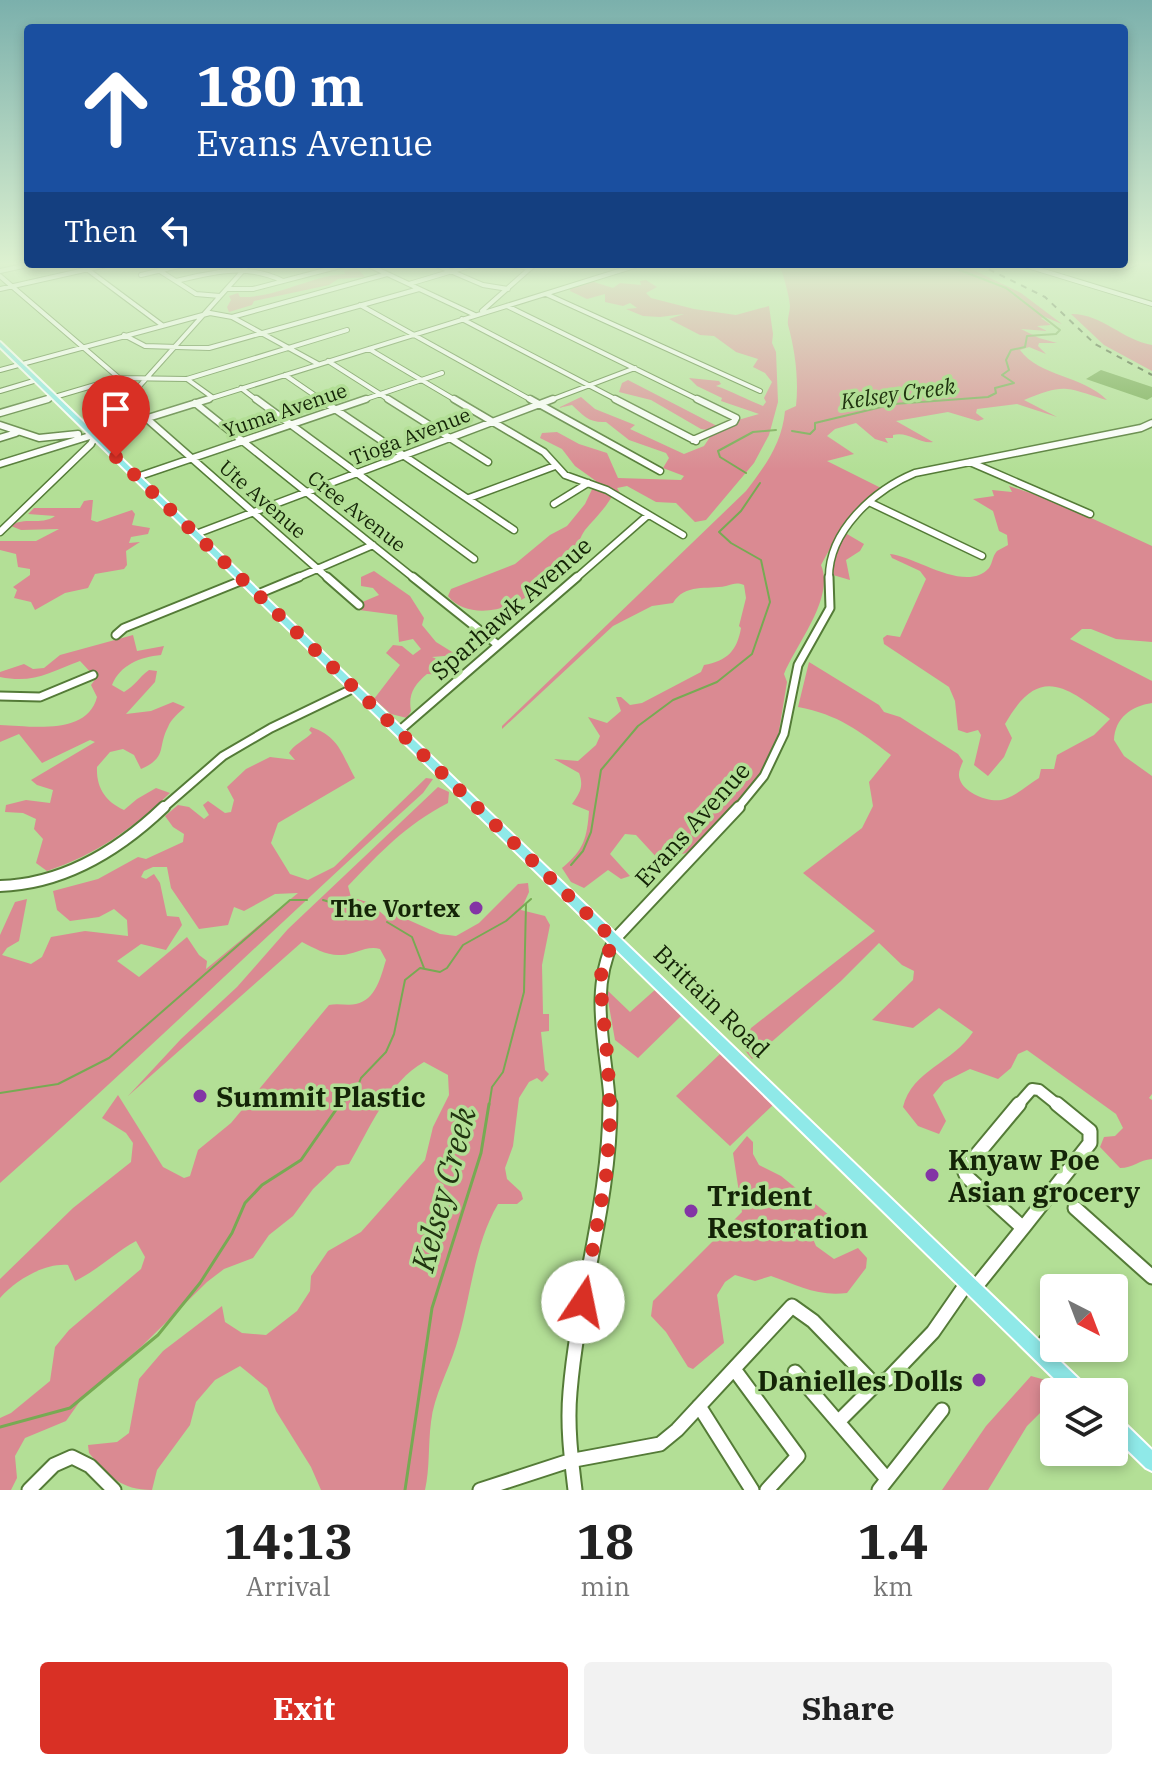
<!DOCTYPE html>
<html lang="en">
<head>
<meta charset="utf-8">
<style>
	body { margin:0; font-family:"IBM Plex Serif",serif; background:#f2f2f2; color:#222; height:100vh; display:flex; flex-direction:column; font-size:30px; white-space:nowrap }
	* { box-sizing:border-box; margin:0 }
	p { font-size:26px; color:#767676 }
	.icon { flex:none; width:44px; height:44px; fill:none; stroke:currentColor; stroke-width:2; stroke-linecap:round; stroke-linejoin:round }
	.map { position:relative; height:1490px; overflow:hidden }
	.side { display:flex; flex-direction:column; background:#fff; flex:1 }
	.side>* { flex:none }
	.hud { position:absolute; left:24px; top:24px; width:1104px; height:244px; border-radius:8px; box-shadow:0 4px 12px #0003; background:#1a4fa0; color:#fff; overflow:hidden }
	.needle { width:52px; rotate:138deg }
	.tools { position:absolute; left:1040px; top:1274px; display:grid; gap:16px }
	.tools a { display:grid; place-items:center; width:88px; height:88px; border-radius:8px; background:#fff; box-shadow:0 4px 12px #0003; font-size:40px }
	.pin { position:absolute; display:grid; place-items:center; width:68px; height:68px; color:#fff; margin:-82px -34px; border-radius:50% 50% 50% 0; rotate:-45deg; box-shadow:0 0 8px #0007 }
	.pin .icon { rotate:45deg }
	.me { position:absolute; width:88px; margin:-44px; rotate:11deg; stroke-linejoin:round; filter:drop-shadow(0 0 6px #0008) }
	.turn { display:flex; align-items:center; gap:28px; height:168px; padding:0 40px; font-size:36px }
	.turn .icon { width:104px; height:104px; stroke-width:2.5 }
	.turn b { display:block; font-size:56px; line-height:68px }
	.then { display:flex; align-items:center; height:76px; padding:0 40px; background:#0003; gap:16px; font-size:30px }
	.eta { display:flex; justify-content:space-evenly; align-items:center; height:136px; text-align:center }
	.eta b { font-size:48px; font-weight:800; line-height:56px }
	.button { display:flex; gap:16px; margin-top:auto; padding:16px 40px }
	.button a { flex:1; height:92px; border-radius:8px; background:#d93025; color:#fff; font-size:32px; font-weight:800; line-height:92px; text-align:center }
	.button a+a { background:#f2f2f2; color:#222 }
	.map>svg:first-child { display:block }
	.green { fill:#da8a92; fill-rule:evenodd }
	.water { fill:#77aa53 }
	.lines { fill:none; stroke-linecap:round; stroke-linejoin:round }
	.stream-far1 { stroke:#77aa53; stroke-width:2 }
	.stream { stroke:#77aa53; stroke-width:3 }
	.minor-far4-casing { stroke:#547b37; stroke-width:6 }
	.minor-far3-casing { stroke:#547b37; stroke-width:9 }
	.minor-far2-casing { stroke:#547b37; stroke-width:11 }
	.minor-far1-casing { stroke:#547b37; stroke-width:14 }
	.minor-casing { stroke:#547b37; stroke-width:17 }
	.major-casing { stroke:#fff; stroke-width:4 }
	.minor-far4 { stroke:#fff; stroke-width:4 }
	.minor-far3 { stroke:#fff; stroke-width:6 }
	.minor-far2 { stroke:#fff; stroke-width:7 }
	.minor-far1 { stroke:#fff; stroke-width:10 }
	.minor { stroke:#fff; stroke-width:13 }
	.major { fill:#8fe9e8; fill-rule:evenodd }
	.rail { stroke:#3f562e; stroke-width:2; stroke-dasharray:6 6; stroke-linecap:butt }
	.route { stroke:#d93025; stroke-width:14; stroke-dasharray:0 25.2 }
	.poi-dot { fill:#8335a5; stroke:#b3df96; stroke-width:3 }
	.labels { text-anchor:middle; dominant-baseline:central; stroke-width:7; stroke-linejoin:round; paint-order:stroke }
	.far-street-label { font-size:20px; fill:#142407; stroke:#b3df96 }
	.far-water-label { font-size:22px; font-style:italic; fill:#203410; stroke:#b3df96 }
	.street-label { font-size:24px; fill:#142407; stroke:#b3df96 }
	.poi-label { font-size:24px; font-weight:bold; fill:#142407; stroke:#b3df96; text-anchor:end }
	.near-poi-label { font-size:28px; font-weight:bold; fill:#142407; stroke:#b3df96; text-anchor:start }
	.near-water-label { font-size:32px; font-style:italic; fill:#203410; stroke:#b3df96 }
</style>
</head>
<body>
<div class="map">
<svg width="1152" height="1490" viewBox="0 0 1152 1490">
	<rect width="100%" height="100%" fill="#b3df96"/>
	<path class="green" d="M779 264H961L1021 293 1062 324 1045 317 1041 318 1051 325 1037 326 1047 331 1021 329 1039 338 1057 343H1039L1038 346 1046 354 1029 347 1020 350C1040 377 1082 375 1107 400 1066 388 1066 382 1024 400L1057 417 1017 404 977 409 976 413 984 419 978 421 948 412 896 421 933 442C919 444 908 431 893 435V438H885L888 443 875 439 856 423 835 429 827 436 854 454 827 461 881 488 840 530 821 565C835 598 796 644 784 674L787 682 777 743 763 772 741 800 698 844 686 853 659 860 636 835 625 834 610 854 630 876 621 879 608 870 584 888 571 882 562 868C584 850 587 838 589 811L572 804C580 793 584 786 579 773L554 759 578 761 596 745 600 736 588 717 607 723 621 711 616 697H621L630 705 642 703 701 672 704 665C727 661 737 651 741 628L739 626 746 598 744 585C736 582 734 584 726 586 707 590 685 583 673 603L652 606 613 626 502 729V726L746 491C766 465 782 443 785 411L796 406C799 379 795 350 788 325 787 319 790 311 790 306 790 298 782 270 779 264Z
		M356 267 365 277 338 279 329 285 254 301 252 305 229 312 227 307 231 300 229 296 238 293 240 297C278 298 309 276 345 274L344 271Z
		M646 280 657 287 646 293 651 298 694 309 736 315 769 306 773 334 772 343 776 352 778 402 769 435 754 463 706 520 695 522 676 503 656 502 627 486 617 488 620 493 615 491C607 507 596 517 585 530 580 537 578 546 573 552 560 565 538 590 523 599 502 612 465 618 448 596L451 589 515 564 550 535 567 526 585 504 596 481 575 466 562 449 540 438 542 433 557 432 579 444 607 453 618 478 681 480 684 476 663 468 669 458 666 453 629 440 606 422C589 423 584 416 572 405L558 408 581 397 595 409 635 425 630 429 684 454 704 446 714 431 701 429 651 400 619 392 622 383 628 380 717 426 759 414 721 401 722 398 697 386 689 378 719 381 721 384 716 386C732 391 747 400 763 406L766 402 764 398 772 382 765 373 753 367 758 359 736 352 714 336 700 335 669 319 684 314 660 317 643 316 626 309 637 308 630 303 623 306 605 302V294L587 299 570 291 571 287 591 281 613 288 620 283 641 285 640 281Z
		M1071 314C1101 313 1122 340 1152 345V371L1104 345Z
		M1009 486 1052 500 1152 546V642L1116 639 1091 629H1082L1070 639 1152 681V703C1131 706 1115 718 1114 740L1124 756 1152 776V1094L1149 1098 1152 1100V1159C1139 1160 1133 1168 1120 1168L1100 1147 1104 1137 1115 1136 1123 1128 1116 1114 1027 1050 1018 1054 1011 1068 998 1079 970 1069 944 1082 933 1095 946 1121 939 1134 918 1126 903 1107C912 1070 953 1063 973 1032L939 1008 913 1028 872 1020 913 980 914 971 902 965 879 943 841 981 752 1059 743 1048 751 1028 875 931 803 873 862 828 873 806 869 782 891 755C858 730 839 715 798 707L809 662 879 705 884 712 900 717 958 754 963 761C961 767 957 773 960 780 965 794 992 804 1005 799 1017 795 1029 784 1039 778L1041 769H1054L1057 755 1094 735 1110 719C1065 686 1039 664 1005 724L1012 738 1004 757 988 776 974 765 981 735 978 730 967 733 958 730 955 701 949 687 884 644 883 638 887 635 900 637 926 579 920 571 892 558 890 554C915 556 966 594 989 568 993 562 992 557 997 551L1008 545 1007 535 999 531 993 511 973 499 994 496 992 490 1012 492Z
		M90 500H93L91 520 97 522 132 510 135 514 132 525 150 528 148 534 131 537 129 543 140 542 126 551 127 565 124 569 95 574 88 588 65 593 35 610 31 602 14 598 17 590 13 587 30 575V569L18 567 16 554 0 550V541H36L59 529 21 530 11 526C23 516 41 526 55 516L28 514 34 508H80L84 501Z
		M847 534 864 544 860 551 846 560 850 580 833 575C832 560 837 544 847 534Z
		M374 571 410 596 424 618 422 625 436 642 457 655 432 657 456 667 452 675 427 674C414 685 408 694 411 711L407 718 391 714 374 699 400 665 386 653 393 645 402 646 413 655 421 649 413 639 399 642 397 615 359 610 360 603 379 595 373 588 361 586V577Z
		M133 635 137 651 164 646 161 655C140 657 120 665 112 685L124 692C135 686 139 677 149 670L157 671 155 682 126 714 151 711 173 702 185 707C179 713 171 719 168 727 157 748 168 757 141 769L134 755 123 749 110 752 97 767C96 788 106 802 124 810L137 799 156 788 170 793C133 828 96 855 47 871L36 863 43 839 34 829 36 819 23 813 5 812 6 805 26 800 50 803 53 790 37 785 31 780 95 742 90 740 42 763 19 734 0 742V725C31 726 87 736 97 697L91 685 96 678 80 661C50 672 34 684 0 677V672L24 664 33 669 44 668 60 655Z
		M311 727C339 736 342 755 355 778L278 823 271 843 290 874 308 880 334 867 426 778 433 779 423 793C281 921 142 1057 0 1183V935L15 902 27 899 19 941 7 948 2 955 31 964 42 957 51 937 85 931 128 936 127 920 114 909 99 917 70 921 57 910 53 891 98 879 138 857 146 859 183 842 184 834 173 827 165 816 178 805 189 807 204 819 209 815 203 805 208 801 225 813 231 812 234 800 227 787 246 769 270 757 295 760 289 753C293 745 305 740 312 733L309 730ZM153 867H167L171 888 199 929 228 925 234 907 244 911 275 894 298 893 206 969 207 961 199 955 187 937 139 977 117 961 141 944 166 950 182 925 179 917 167 916 160 883 154 874 146 879 141 877 144 871Z
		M438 787 449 792 448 803C404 826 382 851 348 886L351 897 370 903 385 916 395 914 440 934 456 936 479 923 518 884 528 883 529 892 521 910 545 916 550 925 542 965 543 1014H549V1031L541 1032 545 1070 549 1074 542 1082 537 1078 529 1082 519 1098 513 1146 505 1168 507 1179 521 1192 523 1199 517 1204H498C473 1246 471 1300 456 1346 448 1372 434 1395 431 1422 428 1445 430 1468 425 1490H321L311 1467 276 1411 267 1388 240 1366 215 1380 196 1402 190 1425 157 1470 152 1490C121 1490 109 1476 89 1453L88 1445 117 1442 129 1433 139 1379 163 1351 222 1306 225 1322 242 1333 266 1335 297 1311 310 1291 311 1276 328 1251 361 1232 425 1160 433 1127 449 1095 448 1075 424 1062C389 1081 369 1130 349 1164L337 1166 313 1189 293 1216 269 1235 253 1258 224 1269 207 1282 142 1346 83 1397 66 1421 25 1438 15 1456 17 1478 11 1490H0V1418L11 1413 50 1381 55 1347 69 1330 141 1269 145 1257 136 1241C114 1253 98 1270 75 1281L68 1265C44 1263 16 1280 0 1298V1279L73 1208 131 1162 133 1143 126 1133 102 1118 118 1095 163 1167 184 1178 190 1176 198 1150 231 1123 329 1005C338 1003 348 1006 356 1004 376 1000 381 976 386 960L380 949C366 945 355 955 341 955 327 956 314 948 302 942L128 1096 181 1039 237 987 288 929Z
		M606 989 630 1012 656 989 681 1016 638 1058 615 1040Z
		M720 1054 773 1105 730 1146 676 1096Z
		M747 1136 753 1142V1154L759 1165 781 1176 835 1220 832 1228 811 1234 816 1246 834 1259 858 1248 867 1258 866 1268 847 1293C818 1297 797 1285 771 1276L755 1281 735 1275 725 1282 717 1295 724 1343 693 1369 688 1367 666 1332 651 1316 653 1301 742 1212 733 1153Z
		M1031 1376 1060 1384 1067 1392H1054V1415L1041 1412 1027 1426 988 1490H942L986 1426Z"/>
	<path class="water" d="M1101 370 1152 387V397L1147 400 1086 379Z"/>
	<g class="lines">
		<path class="stream-far1" d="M792 431 810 434 815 429V423L894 404 988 397 996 393 995 388 1014 383 1002 375 1009 370 1006 360 1011 350 1025 347 1027 336 1056 334 1060 330 1006 288 944 264
			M746 473 720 457 718 451 753 432 776 430
			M571 865 583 851 591 832 601 770 638 726 673 700 717 682 752 654 770 602 761 560 731 543 719 532 741 511 760 483
			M323 900 377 916
			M387 922 412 937 424 968
			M0 1093 58 1084 109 1058 290 900H307
			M339 1106 356 1091 361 1078 386 1052 394 1034 405 980 420 968 440 972 447 968 463 945 506 921 531 899
			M489 1106 492 1087 503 1072 524 992 526 904"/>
		<path class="stream" d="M0 1427 70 1408 158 1335 200 1283 232 1233 245 1203 262 1185 301 1160 340 1104
			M405 1490 432 1308 481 1153 489 1104"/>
		<g class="minor-far4-casing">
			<path id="minor-far4" d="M80 264 162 325
				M366 264 475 315
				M434 264 483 285 508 289
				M503 264 530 268
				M1021 264 1152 304
				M1127 267 1137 262
				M0 271 32 264
				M160 271 196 294 220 296
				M141 275 187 264
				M0 276 119 378 187 379 347 330
				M176 281C214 272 246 263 283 281
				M409 284 476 264
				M0 289 111 264
				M227 289H253L348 264
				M546 294 760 391
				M360 305 533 401
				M507 306 701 401
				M482 311 535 264
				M232 317 387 274
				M462 319 619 401
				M124 335 145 346 209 348 419 289
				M369 349 457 401
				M328 361 391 401
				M0 370 210 313 232 317 318 364
				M285 375 323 401
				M187 379 212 397
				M241 388 258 401
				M0 391 37 380
				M41 401 119 378
				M126 401 249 264
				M202 401 641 264
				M360 401 442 373
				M548 401 635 368"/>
		</g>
		<g class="minor-far3-casing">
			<path id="minor-far3" d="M256 399 474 559
				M320 399 514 530
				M388 399 488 462
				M454 399 544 452 565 475 607 490 683 535
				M530 399 660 471
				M615 399 696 441
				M195 403 415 579
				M0 413 48 399
				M146 418 329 579
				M0 425 39 438 78 434
				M0 438 16 433
				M693 440 734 422 736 418 697 399
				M970 462 1090 514
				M0 464 209 399
				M137 477 366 399
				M469 498 555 466
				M871 503 982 556
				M554 504 588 483
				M0 532 91 444 96 434 128 399
				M196 534 553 399
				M294 579 373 545
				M575 579 648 515
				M829 579C828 531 874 490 915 473L1141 428 1152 423"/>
		</g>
		<g class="minor-far2-casing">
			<path id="minor-far2" d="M327 577 359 605
				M413 577 498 645
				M258 594 299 577
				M116 635 124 628 243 580
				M0 696 40 697 93 675
				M399 731 577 577
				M162 809 223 756 271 728 354 688
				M737 809 764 776 784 734 798 665 830 608 829 577"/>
		</g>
		<g class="minor-far1-casing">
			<path id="minor-far1" d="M0 886C64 884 119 850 164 807
				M610 1106C607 1049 588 994 614 940L739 807
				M1017 1106 1032 1089 1039 1090 1059 1106"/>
		</g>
		<g class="minor-casing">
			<path id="minor" d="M1019 1104 964 1170 967 1177 1023 1228
				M1075 1208 1152 1277
				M1023 1228 1090 1143V1131L1057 1104
				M974 1289 1023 1228
				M1039 1351 1054 1329
				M734 1369 798 1456 767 1490
				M795 1372 887 1479
				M699 1406 752 1490
				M838 1422 875 1385 889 1378 933 1332 967 1283
				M29 1490 54 1465 72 1457 90 1466 114 1490
				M480 1490 569 1461 660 1444 677 1430 792 1306 813 1321 875 1385
				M575 1490C571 1457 567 1425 570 1392 578 1295 610 1201 610 1104
				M879 1490 942 1410"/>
		</g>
		<g class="major-casing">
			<path id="major" d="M0 342 1086 1386 1088 1392H1068L0 347Z
				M1114 1416 1120 1419 1152 1450V1471L1146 1468 1114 1437Z"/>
		</g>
		<use href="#minor-far4" class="minor-far4"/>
		<use href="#minor-far3" class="minor-far3"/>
		<use href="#minor-far2" class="minor-far2"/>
		<use href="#minor-far1" class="minor-far1"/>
		<use href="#minor" class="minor"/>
		<use href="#major" class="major"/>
		<path class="rail" d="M978 264 1045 297 1095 344 1152 375"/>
	</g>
	<linearGradient id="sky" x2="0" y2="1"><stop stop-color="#7bb0ac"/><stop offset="0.56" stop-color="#ddf1d0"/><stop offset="1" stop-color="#ddf1d0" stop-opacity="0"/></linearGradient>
	<rect width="1152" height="471" fill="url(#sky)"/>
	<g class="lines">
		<path class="route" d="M116 457 614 940 603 964 600 982 608 1063 610 1123 606 1176 583 1302"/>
	</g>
	<g class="poi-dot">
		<circle cx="476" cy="908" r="8"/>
		<circle cx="200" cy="1096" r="8"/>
		<circle cx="932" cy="1175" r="8"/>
		<circle cx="691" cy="1211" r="8"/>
		<circle cx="979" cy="1380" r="8"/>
	</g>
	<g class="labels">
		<g class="far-street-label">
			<text transform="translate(285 410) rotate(-19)">Yuma Avenue</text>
			<text transform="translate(410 436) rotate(-21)">Tioga Avenue</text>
			<text transform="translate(263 499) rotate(41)">Ute Avenue</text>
			<text transform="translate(357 511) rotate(38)">Cree Avenue</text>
		</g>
		<g class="far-water-label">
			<text transform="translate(898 393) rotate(-8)">Kelsey Creek</text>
		</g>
		<g class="street-label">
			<text transform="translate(511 608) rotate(-41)">Sparhawk Avenue</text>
			<text transform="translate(692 824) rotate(-48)">Evans Avenue</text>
			<text transform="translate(712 1001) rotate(44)">Brittain Road</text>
		</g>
		<g class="poi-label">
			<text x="460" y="908">The Vortex</text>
		</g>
		<g class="near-poi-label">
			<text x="216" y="1096">Summit Plastic</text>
			<text x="948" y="1159">Knyaw Poe<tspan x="948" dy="32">Asian grocery</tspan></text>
			<text x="707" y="1195">Trident<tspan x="707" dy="32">Restoration</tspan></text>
			<text x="963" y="1380" text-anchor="end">Danielles Dolls</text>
		</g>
		<g class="near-water-label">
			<text transform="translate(443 1189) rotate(-75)">Kelsey Creek</text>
		</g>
	</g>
</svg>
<div class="tools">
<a><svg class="needle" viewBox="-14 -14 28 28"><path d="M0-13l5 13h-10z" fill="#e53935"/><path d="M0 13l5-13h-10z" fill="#767676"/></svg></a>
<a><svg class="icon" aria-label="layers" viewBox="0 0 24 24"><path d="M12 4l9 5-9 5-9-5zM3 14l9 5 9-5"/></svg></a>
</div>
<div class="pin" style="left:116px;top:457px;background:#d93025"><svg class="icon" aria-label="arrive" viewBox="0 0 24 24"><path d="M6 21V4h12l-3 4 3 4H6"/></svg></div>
<svg class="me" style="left:583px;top:1302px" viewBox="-20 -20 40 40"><circle r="19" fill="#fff"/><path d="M0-13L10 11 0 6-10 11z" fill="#d93025"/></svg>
<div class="hud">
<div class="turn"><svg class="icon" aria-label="ahead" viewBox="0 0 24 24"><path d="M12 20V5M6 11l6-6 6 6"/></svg><div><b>180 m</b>Evans Avenue</div></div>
<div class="then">Then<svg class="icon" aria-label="left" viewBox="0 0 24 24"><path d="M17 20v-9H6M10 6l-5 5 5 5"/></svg></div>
</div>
</div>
<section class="side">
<div class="eta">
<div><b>14:13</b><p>Arrival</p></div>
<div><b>18</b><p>min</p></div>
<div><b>1.4</b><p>km</p></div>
</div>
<div class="button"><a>Exit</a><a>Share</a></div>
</section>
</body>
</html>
